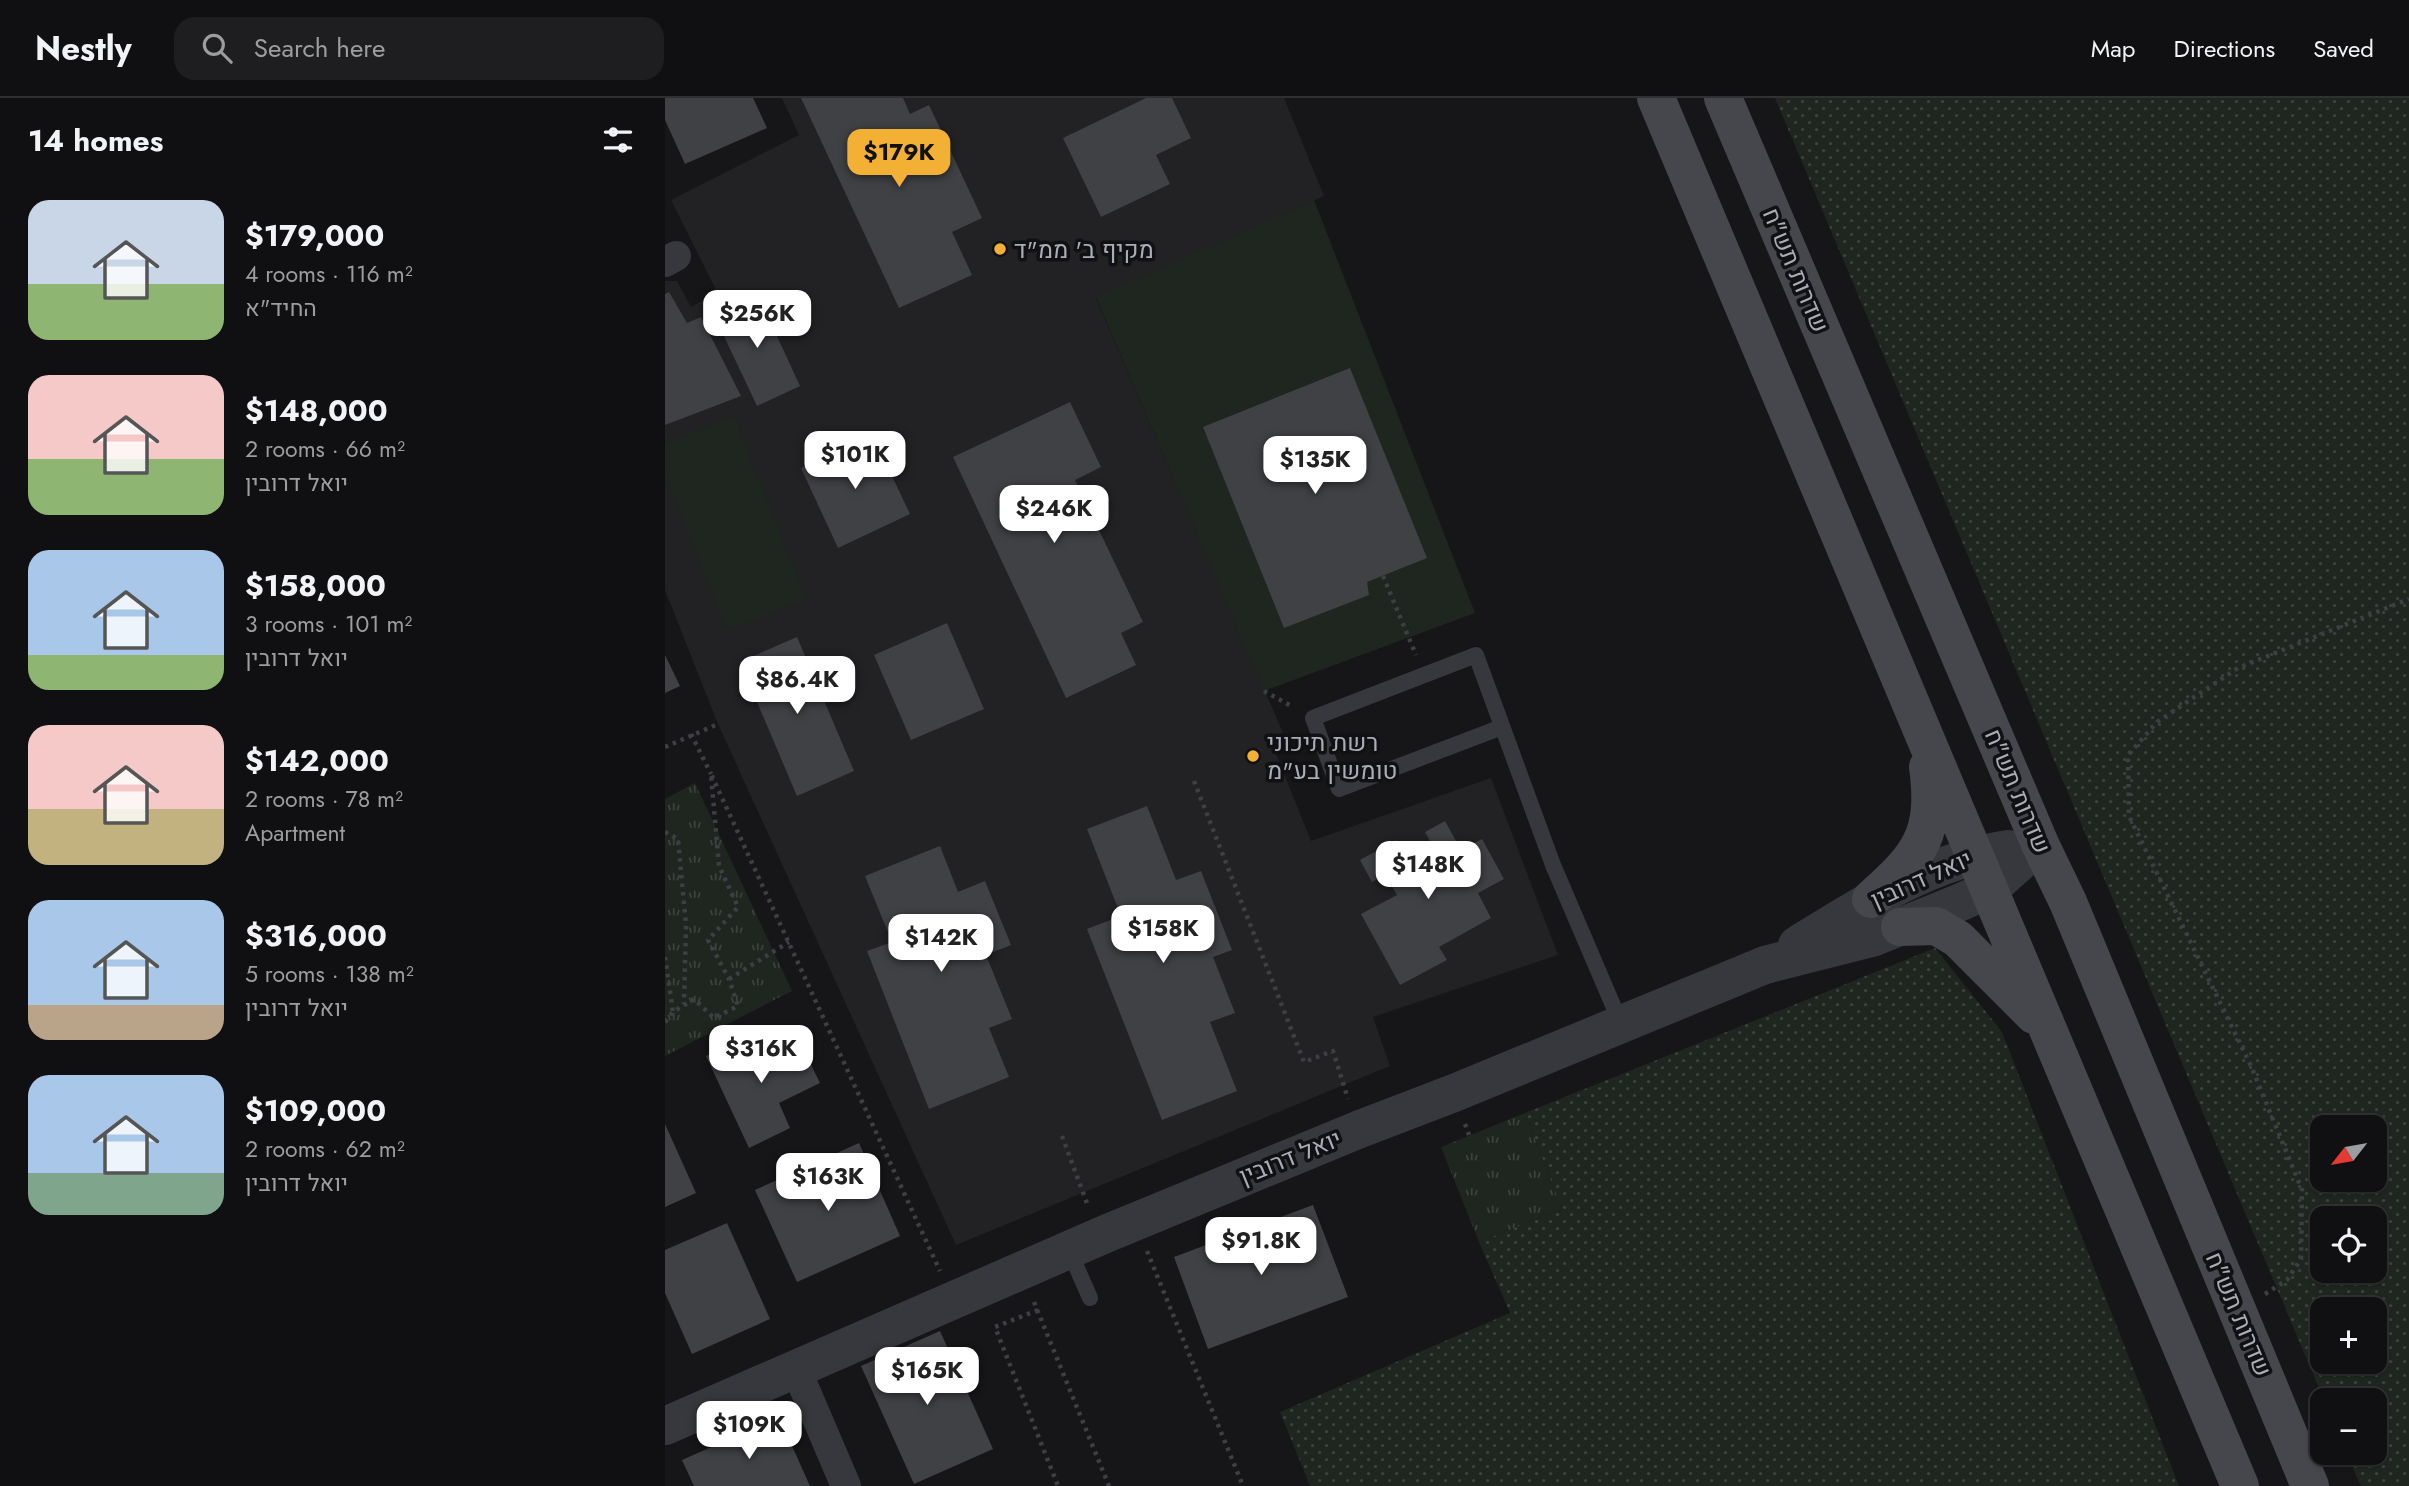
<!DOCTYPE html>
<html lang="en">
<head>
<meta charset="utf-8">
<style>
	:root { --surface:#101012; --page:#1e1e20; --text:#f1f3f6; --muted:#9c9d9f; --line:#303032; --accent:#f2b134 }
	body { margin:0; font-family:Jost,Heebo,sans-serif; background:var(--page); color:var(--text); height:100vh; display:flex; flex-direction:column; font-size:26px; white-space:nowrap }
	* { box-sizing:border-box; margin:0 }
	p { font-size:23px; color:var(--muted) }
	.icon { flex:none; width:38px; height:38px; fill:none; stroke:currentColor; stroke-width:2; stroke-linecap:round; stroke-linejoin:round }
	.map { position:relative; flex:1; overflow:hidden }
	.side { display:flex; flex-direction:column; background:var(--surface); width:665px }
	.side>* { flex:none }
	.needle { width:46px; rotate:239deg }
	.tools { position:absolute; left:1645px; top:1017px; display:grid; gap:14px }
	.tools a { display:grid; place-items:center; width:77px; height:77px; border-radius:14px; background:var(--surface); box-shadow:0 2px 5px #0004,0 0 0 2px var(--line); font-size:35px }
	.price { position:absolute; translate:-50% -60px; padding:0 16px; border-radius:14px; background:#fff; color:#222; font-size:23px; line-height:46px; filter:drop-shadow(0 2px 4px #0008) }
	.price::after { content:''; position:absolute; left:50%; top:42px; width:21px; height:16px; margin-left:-10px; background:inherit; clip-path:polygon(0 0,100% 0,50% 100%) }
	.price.on { background:var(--accent); color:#111 }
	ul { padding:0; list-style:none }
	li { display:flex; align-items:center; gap:21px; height:175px; padding:0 28px }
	li span { display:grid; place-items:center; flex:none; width:196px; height:140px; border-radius:21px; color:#555 }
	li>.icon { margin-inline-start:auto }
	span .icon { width:84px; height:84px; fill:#fffc; stroke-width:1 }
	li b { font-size:30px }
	h2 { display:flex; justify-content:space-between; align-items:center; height:84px; padding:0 28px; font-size:30px }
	header { display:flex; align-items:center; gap:42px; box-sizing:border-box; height:98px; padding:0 35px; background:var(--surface); border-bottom:2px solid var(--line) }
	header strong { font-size:33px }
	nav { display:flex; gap:38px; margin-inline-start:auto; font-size:24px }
	.search { width:490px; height:63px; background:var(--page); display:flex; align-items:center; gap:18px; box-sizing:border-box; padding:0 24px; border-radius:21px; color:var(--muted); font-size:26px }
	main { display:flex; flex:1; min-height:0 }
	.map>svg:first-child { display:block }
</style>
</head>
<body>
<header>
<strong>Nestly</strong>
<div class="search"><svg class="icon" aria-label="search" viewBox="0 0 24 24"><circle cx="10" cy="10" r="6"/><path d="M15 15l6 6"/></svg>Search here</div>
<nav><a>Map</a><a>Directions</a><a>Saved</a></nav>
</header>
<main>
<section class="side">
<h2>14 homes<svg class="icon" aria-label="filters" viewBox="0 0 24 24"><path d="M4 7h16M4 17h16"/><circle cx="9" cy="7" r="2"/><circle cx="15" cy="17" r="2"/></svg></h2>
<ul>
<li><span style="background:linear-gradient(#c9d6e8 60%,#8fb573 0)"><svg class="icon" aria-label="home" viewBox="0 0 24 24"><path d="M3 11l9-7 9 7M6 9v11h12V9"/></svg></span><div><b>$179,000</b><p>4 rooms · 116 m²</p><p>החיד&quot;א</p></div></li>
<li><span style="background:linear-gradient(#f6c9c9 60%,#8fb573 0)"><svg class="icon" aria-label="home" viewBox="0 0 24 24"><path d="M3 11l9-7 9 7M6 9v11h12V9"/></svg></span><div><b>$148,000</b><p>2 rooms · 66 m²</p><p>יואל דרובין</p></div></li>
<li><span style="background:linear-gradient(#a9c7e8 75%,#8fb573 0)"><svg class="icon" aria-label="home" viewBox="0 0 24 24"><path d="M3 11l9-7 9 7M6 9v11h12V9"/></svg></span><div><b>$158,000</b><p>3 rooms · 101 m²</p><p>יואל דרובין</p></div></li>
<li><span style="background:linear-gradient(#f6c9c9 60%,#c2b280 0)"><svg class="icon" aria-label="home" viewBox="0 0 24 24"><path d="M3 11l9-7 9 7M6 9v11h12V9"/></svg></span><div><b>$142,000</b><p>2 rooms · 78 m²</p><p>Apartment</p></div></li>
<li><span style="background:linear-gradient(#a9c7e8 75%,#b9a48a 0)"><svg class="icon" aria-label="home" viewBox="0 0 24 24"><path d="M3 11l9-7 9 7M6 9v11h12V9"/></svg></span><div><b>$316,000</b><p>5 rooms · 138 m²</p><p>יואל דרובין</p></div></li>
<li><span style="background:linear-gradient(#a9c7e8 70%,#7fa58c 0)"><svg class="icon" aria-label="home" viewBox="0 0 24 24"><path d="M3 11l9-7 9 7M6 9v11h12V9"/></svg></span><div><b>$109,000</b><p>2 rooms · 62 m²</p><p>יואל דרובין</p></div></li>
</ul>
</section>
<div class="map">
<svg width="1744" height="1388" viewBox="0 0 1744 1388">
	<defs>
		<pattern id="grass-dots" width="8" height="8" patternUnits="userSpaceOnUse" patternTransform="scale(1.75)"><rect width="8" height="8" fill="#1e261f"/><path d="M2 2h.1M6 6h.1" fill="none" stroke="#3c433d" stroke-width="1.8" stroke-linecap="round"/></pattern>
		<pattern id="park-tufts" width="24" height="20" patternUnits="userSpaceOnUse" patternTransform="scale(1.75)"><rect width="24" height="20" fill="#1e261f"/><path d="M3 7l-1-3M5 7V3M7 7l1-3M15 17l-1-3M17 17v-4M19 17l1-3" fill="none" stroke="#3c433d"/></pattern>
	</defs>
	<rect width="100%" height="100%" fill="#161618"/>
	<path fill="#222225" d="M117 0H619L659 98 431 200 618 635 605 641 646 743 826 680 893 857 708 919 725 968 291 1147 53 626 0 492V183H12L26 209 52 194 6 102 134 37Z"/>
	<path fill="url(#grass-dots)" fill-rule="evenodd" d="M1110 0H1744V1388H1696L1681 1355 1710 1354V1302H1659ZM1657 1029H1710V1082H1657ZM1657 1120H1710V1172H1657ZM1657 1211H1710V1264H1657Z
		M1270 850 1337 934 1514 1388H645L615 1314 845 1215 814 1144 897 1111 860 1015Z"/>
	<path fill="url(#park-tufts)" d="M30 685 127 893 0 958V701Z
		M860 1015 897 1111 814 1144 776 1049Z"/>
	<path fill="#1e261f" d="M649 102 810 515 599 593 431 199Z
		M69 318 141 501 62 533 0 376V345Z"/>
	<path fill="#404145" d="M0 0H88L102 30 20 66 0 22Z
		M136 0H238L245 16 264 7 317 120 287 134 307 177 234 210Z
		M481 0H507L526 40 491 57 505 86 436 119 398 40Z
		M4 194 22 225 36 219 76 298 0 327V196Z
		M93 197 135 288 92 308 49 217Z
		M685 270 762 460 702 484 704 497 619 530 538 329Z
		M405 304 436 369 410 382 478 524 456 535 471 567 401 600 288 359Z
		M207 336 245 416 173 450 136 370Z
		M282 525 319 611 246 642 209 557Z
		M132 539 189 673 132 698 75 564Z
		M0 557 15 588 0 595Z
		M482 708 511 782 536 773 567 852 548 859 570 915 545 924 572 993 497 1022 422 831 456 818 422 731Z
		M780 723 796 752 817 741 839 781 813 795 826 820 774 849 782 862 735 887 696 816 732 797 720 777 707 784 695 762 731 742 748 771 773 757 760 734Z
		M275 748 293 794 320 783 346 847 321 857 347 921 324 930 344 979 264 1011 202 853 227 844 200 778Z
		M84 938 94 961 134 942 155 985 114 1005 125 1030 84 1050 41 958Z
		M0 1026 31 1095 0 1109Z
		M194 1045 235 1138 132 1184 90 1092Z
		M648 1107 683 1199 543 1251 509 1159Z
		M62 1125 105 1221 27 1256 0 1195V1152Z
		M275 1233 328 1351 249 1386 196 1268Z
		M114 1319 145 1388H29L17 1362Z"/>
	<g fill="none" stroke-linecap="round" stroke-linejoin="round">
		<path stroke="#3d3f44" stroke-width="4.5" stroke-dasharray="3.5 5" stroke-linecap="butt" d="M718 478 751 557
			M599 593 628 609
			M26 636 46 676
			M0 649 53 626
			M529 683 639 964 668 953 683 1001
			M0 734 13 741 21 827 19 906
			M0 859 8 914
			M64 881 124 844
			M0 924 8 914 29 901 49 920 73 908 64 881 43 842 73 809 54 768 46 676 275 1173
			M800 1026 804 1037
			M397 1038 423 1108
			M482 1153 578 1388
			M1600 1196 1622 1182 1636 1161 1637 1092 1586 968 1464 718 1463 657 1492 624 1573 570 1744 501
			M369 1204 444 1388
			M373 1212 330 1229 393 1388"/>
		<path stroke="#37383d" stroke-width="16" d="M837 629 674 691 648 620 811 557 888 767 956 926
			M404 1152 425 1200"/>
		<path stroke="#37383d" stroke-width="30" d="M0 164 11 158
			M131 1271 181 1388"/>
		<path stroke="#37383d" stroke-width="38" d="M1132 847C1196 807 1266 762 1343 751
			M0 1328 438 1137 695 1031 789 995 1100 867 1210 839 1296 804 1325 791 1375 746"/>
		<path stroke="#45474d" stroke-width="38" d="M991 0 1575 1388
			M1058 0 1375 746 1403 804 1645 1388
			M1206 801C1255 758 1272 736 1263 669
			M1235 829 1271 828 1293 841 1369 917"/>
	</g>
	<g fill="#f2b134" stroke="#111113" stroke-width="2.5">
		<circle cx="335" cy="151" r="7"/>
		<circle cx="588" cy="658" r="7"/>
	</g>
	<g text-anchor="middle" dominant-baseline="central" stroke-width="7" stroke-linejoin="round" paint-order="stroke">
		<g font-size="24" fill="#a8adb8" stroke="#111113" text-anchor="start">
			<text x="349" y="151">מקיף ב' ממ"ד</text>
			<text x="602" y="644">רשת תיכוני<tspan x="602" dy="28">טומשין בע"מ</tspan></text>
		</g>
		<g font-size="24" fill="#a8adb8" stroke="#111113">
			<text transform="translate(1131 172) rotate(67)">שדרות תש"ח</text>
			<text transform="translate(1353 693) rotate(67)">שדרות תש"ח</text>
			<text transform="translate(1256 781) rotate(-24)">יואל דרובין</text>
			<text transform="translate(625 1059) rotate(-22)">יואל דרובין</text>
			<text transform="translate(1574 1216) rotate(67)">שדרות תש"ח</text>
		</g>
	</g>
</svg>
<div class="tools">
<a><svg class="needle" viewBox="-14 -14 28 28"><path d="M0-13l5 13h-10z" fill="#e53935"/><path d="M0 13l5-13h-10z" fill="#9c9d9f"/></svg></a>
<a><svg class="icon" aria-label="locate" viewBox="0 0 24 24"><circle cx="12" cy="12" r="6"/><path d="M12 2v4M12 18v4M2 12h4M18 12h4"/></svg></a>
<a>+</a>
<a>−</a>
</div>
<b class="price on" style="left:234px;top:91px">$179K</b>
<b class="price" style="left:92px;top:252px">$256K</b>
<b class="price" style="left:190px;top:393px">$101K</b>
<b class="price" style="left:650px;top:398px">$135K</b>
<b class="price" style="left:389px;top:447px">$246K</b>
<b class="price" style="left:132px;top:618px">$86.4K</b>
<b class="price" style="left:763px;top:803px">$148K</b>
<b class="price" style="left:498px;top:867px">$158K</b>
<b class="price" style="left:276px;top:876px">$142K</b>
<b class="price" style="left:96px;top:987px">$316K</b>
<b class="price" style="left:163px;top:1115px">$163K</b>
<b class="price" style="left:596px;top:1179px">$91.8K</b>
<b class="price" style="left:262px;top:1309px">$165K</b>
<b class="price" style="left:84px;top:1363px">$109K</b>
</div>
</main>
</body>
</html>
